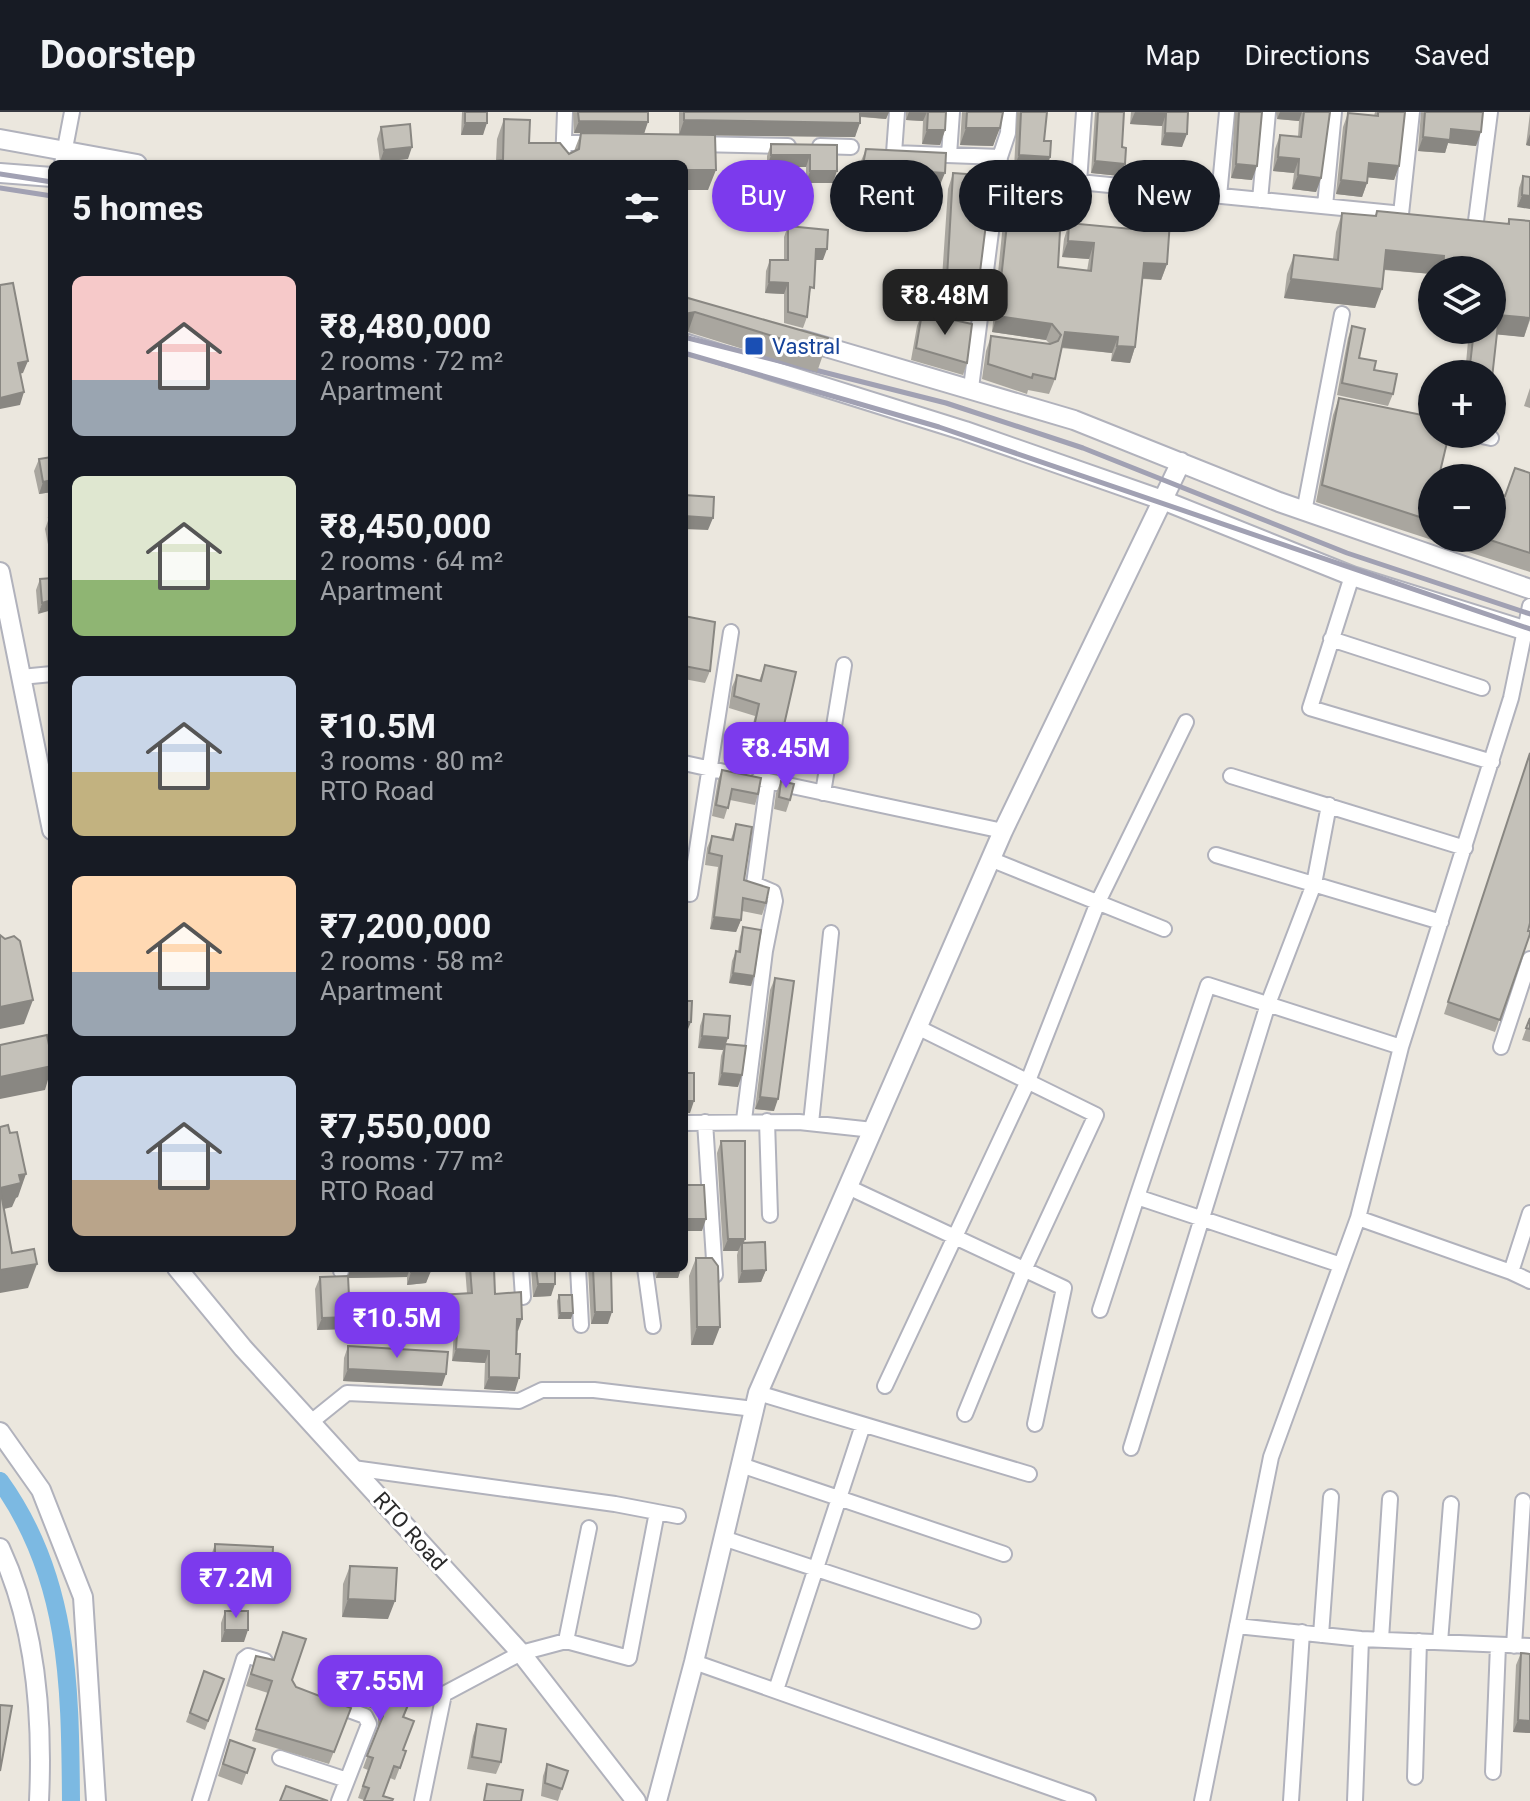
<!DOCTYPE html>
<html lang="en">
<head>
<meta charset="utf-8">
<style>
	:root { --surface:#171b24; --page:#20242c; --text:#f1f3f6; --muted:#9ea1a6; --line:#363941; --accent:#7c3aed }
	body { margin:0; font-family:Roboto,sans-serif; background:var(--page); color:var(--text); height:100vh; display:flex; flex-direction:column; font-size:30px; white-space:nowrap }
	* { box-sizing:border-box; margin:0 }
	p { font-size:26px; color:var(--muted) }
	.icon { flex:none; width:44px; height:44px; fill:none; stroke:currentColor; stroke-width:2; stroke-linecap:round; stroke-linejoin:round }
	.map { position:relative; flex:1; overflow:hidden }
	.side { position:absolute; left:48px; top:48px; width:640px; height:1112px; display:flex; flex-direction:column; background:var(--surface); border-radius:12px; box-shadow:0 2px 6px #0004 }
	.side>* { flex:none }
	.hud { position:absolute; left:712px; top:48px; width:698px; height:72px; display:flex; gap:16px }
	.fabs { position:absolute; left:1418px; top:144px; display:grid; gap:16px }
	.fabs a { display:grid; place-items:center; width:88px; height:88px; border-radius:50%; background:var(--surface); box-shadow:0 2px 6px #0004; font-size:40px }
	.price { position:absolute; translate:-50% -68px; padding:0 18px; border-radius:16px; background:var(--accent); color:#fff; font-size:26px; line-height:52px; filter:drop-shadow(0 2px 4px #0008) }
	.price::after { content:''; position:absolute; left:50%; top:48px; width:24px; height:18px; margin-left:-12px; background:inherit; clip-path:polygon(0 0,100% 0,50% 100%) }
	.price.current { background:#222; color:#fff }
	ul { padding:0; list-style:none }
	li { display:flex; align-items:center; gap:24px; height:200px; padding:0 24px }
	li span { display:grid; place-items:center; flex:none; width:224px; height:160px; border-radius:12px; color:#555 }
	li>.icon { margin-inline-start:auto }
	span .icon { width:96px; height:96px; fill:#fffc; stroke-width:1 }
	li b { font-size:34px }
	h2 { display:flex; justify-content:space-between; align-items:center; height:96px; padding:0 24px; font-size:34px }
	.tag { padding:0 28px; border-radius:36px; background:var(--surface); box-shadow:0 2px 6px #0004; font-size:28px; line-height:72px }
	.tag.current { background:var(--accent); color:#fff }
	header { display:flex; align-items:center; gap:48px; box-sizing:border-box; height:112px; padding:0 40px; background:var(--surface); border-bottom:2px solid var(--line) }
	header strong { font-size:38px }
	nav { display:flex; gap:44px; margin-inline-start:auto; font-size:28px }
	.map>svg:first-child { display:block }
</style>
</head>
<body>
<header>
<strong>Doorstep</strong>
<nav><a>Map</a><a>Directions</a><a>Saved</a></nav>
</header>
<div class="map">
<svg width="1530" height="1689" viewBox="0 0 1530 1689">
	<rect width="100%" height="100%" fill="#ebe7de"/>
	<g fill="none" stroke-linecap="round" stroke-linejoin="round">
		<path stroke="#7cb9e2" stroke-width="18" d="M0 1369C70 1466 70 1575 71 1689"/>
		<g stroke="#b1b2bc" stroke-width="18">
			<path id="street" d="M897 0 894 41 1000 45 998 65
				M564 31H596
				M696 32 788 34
				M820 34 851 35
				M949 43 952 0
				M1000 45 1008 21 1009 0
				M62 52 72 0
				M563 52 565 0
				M1079 70 1393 101
				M1219 84 1227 0
				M1260 88 1268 0
				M1325 94 1334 0
				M1401 102 1412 0
				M1476 109 1490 0
				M971 276 998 65 1079 70 1084 0
				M1473 322 1491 326
				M1304 400 1342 202
				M1352 464 1310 596 1492 650
				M1331 527 1482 576
				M21 565 52 562
				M684 651 738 663
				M1231 664 1465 736
				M759 667 1003 719
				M823 681 844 553
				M1216 743 1441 810
				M990 747 1164 817
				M690 782 731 520
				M917 915 1096 1003 1024 1158 965 1302
				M1501 935 1530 847
				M744 1008 765 839 775 789 773 780 754 772 768 669
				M767 1009 770 1103
				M705 1010 715 1163
				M684 1011 799 1010 873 1018
				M811 1011 831 821
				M848 1075 1064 1176 1035 1312
				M1358 1106 1511 1160 1530 1101
				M1341 1153 1137 1085 1208 873 1401 935
				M341 1156V1159
				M521 1156 523 1185
				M578 1156 581 1213
				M645 1156 653 1214
				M1511 1160 1530 1169
				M1100 1198 1137 1085
				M885 1274 1028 969 1098 790 1186 610
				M758 1281 1029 1362
				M311 1310 347 1281 519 1289 542 1278H594L754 1297
				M1131 1336 1268 892 1314 772 1329 693
				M741 1353 1004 1442
				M353 1356 615 1392 678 1404
				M723 1426 973 1509
				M1237 1514 1361 1527 1530 1534
				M1321 1523 1331 1385
				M1381 1527 1390 1387
				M566 1529 589 1416
				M1440 1530 1451 1392
				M1514 1534 1523 1389
				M694 1550 1088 1689
				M776 1578 863 1313
				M335 1593 365 1604 369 1612 339 1689
				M280 1646 347 1668
				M1493 1660 1498 1533
				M1415 1665 1419 1529
				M200 1689 244 1547 248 1544 265 1549
				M422 1689 444 1582 521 1541 566 1529 629 1546 657 1400
				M1202 1689 1271 1345 1358 1106 1401 935 1511 586 1530 494
				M1291 1689 1302 1520
				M1355 1689 1361 1527"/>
		</g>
		<g stroke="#b1b2bc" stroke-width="22">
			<path id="secondary" d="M0 27 137 52
				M0 61 52 65
				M802 228 1074 308 1279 390 1530 477
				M684 231 965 319 1165 389 1352 464 1530 520
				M0 460 52 718
				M177 1156 243 1236 521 1541 636 1689
				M0 1320 41 1378 83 1485 96 1689
				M0 1436C36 1513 43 1604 39 1689
				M657 1689 694 1550 758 1281 1003 719 1181 350"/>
		</g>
		<use href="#street" stroke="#fff" stroke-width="14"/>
		<use href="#secondary" stroke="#fff" stroke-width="18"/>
		<path stroke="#a1a1b3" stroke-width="5" d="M0 62 52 70
			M0 76 52 84
			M684 225 946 291 1083 336 1347 441 1530 502
			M684 241 939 315 1530 517"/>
	</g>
	<path fill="#a9a69f" d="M462 0H487L483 23H461Z
		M573 0H648L644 22 679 23V0H889L886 7 860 5 855 25 715 23 708 78 496 49 497 27 504 7 529 31 569 42 574 39 581 21H574Z
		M906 0H946L945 18 940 33 922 32 923 9 906 8Z
		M962 0H1003L993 34 960 33Z
		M1017 0H1047L1044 29 1050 45 1046 58 1014 56Z
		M1095 0H1124L1122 35 1125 52 1120 64 1091 61Z
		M1131 0H1188L1182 35 1161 33 1162 14 1130 12Z
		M1235 0H1262L1252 68 1231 66Z
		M1276 0H1330L1321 66 1316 80 1292 77 1294 61 1273 59 1275 37 1280 23 1298 25 1299 9 1277 7Z
		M1375 0H1405L1399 54 1394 68 1368 65 1367 71 1362 85 1336 82 1343 15 1348 1 1374 4Z
		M1421 0H1483L1476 34 1448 31 1445 41 1418 39Z
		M1530 1V34L1526 33Z
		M381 15 408 47 380 50 377 27Z
		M771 32 837 33 833 71H806V55H767V44Z
		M866 37 940 73 886 69 880 98 853 96 861 49Z
		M953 61 973 183 941 181 948 77Z
		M1523 64 1530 65 1517 95 1519 76Z
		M1012 66 1026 116 1058 155 1087 159 1089 147 1062 145 1064 127 1069 111 1139 118 1143 107 1167 152 1161 168 1143 167 1135 235 1130 251 1111 249 1112 241 1061 236 1055 267 1049 282 1028 278 1027 282 982 267 986 239 991 224 1050 232 1046 228 992 220 1006 82Z
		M1377 99 1507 112 1509 107 1530 109V208L1524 225 1497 222 1492 262H1465L1469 218H1492V158H1432V162L1384 158 1375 196 1284 186 1287 162 1294 143 1333 147 1336 120 1342 101 1375 104Z
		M788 114 823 148H815L809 187 807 205 803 216 784 211V182L765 181 766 159 770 148H784V125Z
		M684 182 688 186 824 240 817 260 688 220H685L689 223 684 235Z
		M922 201 967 251 963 263 911 248 917 214Z
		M1352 214 1359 246 1374 258 1393 282 1388 294 1337 283 1348 226Z
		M1530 276V296L1524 294Z
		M1339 286 1432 366V426H1492L1505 384 1530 361V460L1316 390 1333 303Z
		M52 345V380L39 382 34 359 39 347Z
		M49 406H52V453L45 417Z
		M52 466 38 502 36 478 40 467Z
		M684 504 710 559 705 571 684 567Z
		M765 553 782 622 777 634 749 627 755 604 729 596 732 575 737 563 759 569Z
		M1530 640 1528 819 1530 822 1495 920 1444 902Z
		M722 658 758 682 755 693 730 688 724 707 712 704 718 668Z
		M781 669 790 688 786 700 774 697 776 681Z
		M736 712 744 768 766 791 762 803 742 799 741 808 736 820 710 817 718 755 705 753 707 736 712 724 731 727Z
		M743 815 754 864 751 874 729 871 732 849 736 839H738L740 825Z
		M775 866 774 999 755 997 770 878Z
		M704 902 728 926 726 932 738 975 718 973 721 944 723 938 698 936 700 914Z
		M1530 906V930L1522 928Z
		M721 1029 744 1131 766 1158 761 1170 738 1171 737 1143 738 1139H723L717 1041Z
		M696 1146 713 1233H691L689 1164Z
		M351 1156H431L426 1171 407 1173V1165L348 1166 350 1205 345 1217 317 1218 315 1177 320 1165H348Z
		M465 1156H494L495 1182 518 1219 515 1279 484 1277 485 1251 452 1249 454 1219 435 1220 434 1195 439 1183 467 1181Z
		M531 1156H555L551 1184 533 1185Z
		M588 1156H611L608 1212H591Z
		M654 1156H681L678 1166H656Z
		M559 1183 571 1207H558L557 1189Z
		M348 1234 442 1274 343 1269 344 1246Z
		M215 1432 272 1454 268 1466 210 1463 211 1444Z
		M350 1454 388 1507 342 1505 343 1472Z
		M225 1499 244 1530H221V1511Z
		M1521 1541 1530 1621 1513 1620 1516 1553Z
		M256 1544 292 1568 296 1575 351 1596 329 1652 252 1629 268 1581 246 1574Z
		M329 1547 415 1576 404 1605 403 1638 406 1639 395 1668 390 1666 364 1688 358 1686 368 1658 363 1656 378 1615V1599L319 1576Z
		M204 1559 224 1567 205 1618 186 1610Z
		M477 1612 501 1650 496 1662 467 1657 473 1624Z
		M230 1628 255 1637 242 1673 218 1664Z
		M547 1652 568 1659 558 1689 541 1684 543 1664Z"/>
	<path fill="#898782" d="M857 0H889L886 7 855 4Z
		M909 0H927L923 9 906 8Z
		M1135 0 1166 2 1162 14 1130 12Z
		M1280 0H1302L1299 9 1277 7Z
		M684 8 860 11 855 25 679 23Z
		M579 9 648 10 644 22 574 21Z
		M465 11H487L483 23H461Z
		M966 16H1000L993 34 960 33Z
		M1451 17 1481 20 1476 34 1448 31 1445 41 1418 39 1423 25Z
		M927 18H945L940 33 922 32Z
		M1165 21 1187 22 1182 35 1161 33Z
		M1530 22V34L1526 33Z
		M412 35 408 47 380 50 384 38Z
		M771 43H810L806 55H767Z
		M1019 43 1050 45 1046 58 1014 56Z
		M1278 45 1299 47 1294 61 1273 59Z
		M1095 49 1125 52 1120 64 1091 61Z
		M1369 51 1399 54 1394 68 1364 65Z
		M1236 52 1257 54 1252 68 1231 66Z
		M886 57 945 61 940 73 882 69Z
		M684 58H716L708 78H684Z
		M810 59H837L833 71H806Z
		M1298 63 1321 66 1316 80 1292 77Z
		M1341 68 1367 71 1362 85 1336 82Z
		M1522 83 1530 84V97L1517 95Z
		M857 84 884 86 880 98 853 96Z
		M1068 129 1094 131 1089 147 1062 145Z
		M816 137H827L823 148H812Z
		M1386 138 1444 144 1439 158H1432V162L1379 157Z
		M1144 151 1167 152 1161 168 1139 166Z
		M947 165 979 168 973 183 941 181Z
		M1291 167 1382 177 1375 196 1284 186Z
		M769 170 788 171 784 182 765 181Z
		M695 200 688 220H684V202Z
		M1499 203 1530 206 1524 225 1492 222Z
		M997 204 1052 212 1046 228 992 220Z
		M1065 220 1118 225 1112 241 1059 235Z
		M1117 234 1135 235 1130 251 1111 249Z
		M28 249 23 261 14 263 18 251Z
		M24 280 20 293 0 297V286Z
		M52 368V380L39 382 43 370Z
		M684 404 713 406 708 418 684 417Z
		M52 488V498L38 502 42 491Z
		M714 805 741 808 736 820 710 817Z
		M733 861 754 864 751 874 729 871Z
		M33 888 24 912 0 917V895Z
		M684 910H691L686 922H684Z
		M702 924 728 926 723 938 698 936Z
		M52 954 45 978 0 987V965Z
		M722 961 742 963 738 975 718 973Z
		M760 985 778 987 774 999 755 997Z
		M684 989H694L690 1001H684Z
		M26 1062 18 1085 16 1086 12 1095 0 1098V1076L19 1063Z
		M684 1107H706L702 1119H684Z
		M728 1127H745L742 1137V1131L738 1139H723Z
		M37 1152 28 1176 0 1181V1158Z
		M351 1156H410L407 1165 347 1166Z
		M660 1156H681L678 1166H656Z
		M766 1158 761 1170 738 1171 742 1159Z
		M431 1159 426 1171 407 1173 411 1160Z
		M538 1172H555L551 1184 533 1185Z
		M595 1200H612L608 1212H591Z
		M560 1201H573L571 1207H558Z
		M350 1205 345 1217 317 1218 322 1206Z
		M458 1207 454 1219 435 1220 440 1208Z
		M517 1207H522L518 1219H513Z
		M697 1215H720L713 1233H691Z
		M456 1237 489 1239 485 1251 452 1249Z
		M348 1257 446 1262 442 1274 343 1269Z
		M489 1265 519 1266 515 1279 484 1277Z
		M215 1451 272 1454 268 1466 210 1463Z
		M348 1487 395 1489 388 1507 342 1505Z
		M225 1518H248L244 1530H221Z
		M1518 1608 1530 1609V1621L1513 1620Z"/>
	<path fill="#c4c1b9" stroke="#898782" stroke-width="2" d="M465 0H487V11H465Z
		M578 0H648V10L579 9Z
		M684 0H860V11L684 8Z
		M928 0H946L945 18H927Z
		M967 0H1003L1000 16H966Z
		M1021 0H1047L1044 29H1051L1050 45 1019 43Z
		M1098 0H1124L1122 35 1126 36 1125 52 1095 49Z
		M1135 0H1188L1187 22 1165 21 1166 2Z
		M1239 0H1262L1257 54 1236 52Z
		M1304 0H1330L1321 66 1298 63 1299 47 1278 45 1280 23 1301 25Z
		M1378 0H1405L1399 54 1369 51 1367 71 1341 68 1348 1 1378 4Z
		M1425 0H1483L1481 20 1451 17 1450 28 1423 25Z
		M504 7 530 8 529 31H560L569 42 579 37 581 21 715 23 716 58H684V52H473L503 48Z
		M410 12 412 35 384 38 381 15Z
		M771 32 837 33V59H810V43H771Z
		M866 37 946 41 945 61 886 57 884 86 857 84Z
		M953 61 992 64 979 168 947 165Z
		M1523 64 1530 65V84L1522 83Z
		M1012 66 1029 67 1026 116 1060 119 1058 155 1091 159 1094 131 1068 129 1069 111 1142 118 1143 107 1170 109 1167 152 1144 151 1135 235 1117 234 1118 225 1065 220 1055 267 1033 262 1032 266 988 252 991 224 1050 232 1058 229 1061 223 1052 212 997 204Z
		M1377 99 1509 112V107L1530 109V206L1499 203 1492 266V262H1469L1474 218H1492V158H1443L1444 144 1386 138 1382 177 1291 167 1294 143 1338 148 1342 101 1376 104Z
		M788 114 828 118 827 137H816L814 176 810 175 807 205 788 200V171L769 170 770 148H788Z
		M13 171 28 249 18 251 24 280 0 286V173Z
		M684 182 688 186 828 226 824 240 695 200 684 202Z
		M922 201 972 212 967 251 916 236Z
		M1352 214 1365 217 1359 246 1376 249 1374 258 1397 262 1393 282 1342 271Z
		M1339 286 1432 305V322H1449L1439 364 1444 366H1432V409L1322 373Z
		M52 345V368L43 370 39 347Z
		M1515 356 1530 361V441L1484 426H1492V380L1505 384Z
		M684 383 714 385 713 406 684 404Z
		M49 406H52V421Z
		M52 466V488L42 491 40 467Z
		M684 504 715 510 710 559 684 554V540L686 530H684Z
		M765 553 796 560 782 622 754 615 759 592 734 584 737 563 761 569Z
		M1530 641V811L1528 819H1530V822L1500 908 1448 890Z
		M722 658 761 666 758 682 732 677 728 696 716 693Z
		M781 669 794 672 790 688 779 685Z
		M736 712 752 715 744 768 769 776 766 791 743 786 741 808 714 805 722 744 709 741 712 724 733 728Z
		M743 815 761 818 754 864 733 861 736 839 740 840Z
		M0 823 5 827 14 824 20 829 33 888 0 895Z
		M775 866 794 869 778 987 760 985Z
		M684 889H692L691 910H684Z
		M704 902 730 904 728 926 702 924Z
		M1530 906V917L1526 916Z
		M47 923 52 948V954L0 965V933Z
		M725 932 746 934 742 963 722 961Z
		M684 961H694V989H684Z
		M8 1013 10 1021 17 1020 26 1062 19 1063 21 1071 0 1076 12 1141 34 1137 37 1152 0 1158V1015Z
		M721 1029H745V1127H728Z
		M684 1073H704L706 1107H684Z
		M765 1130 766 1158 742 1159V1131Z
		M696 1146H712L718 1154 720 1215H697Z
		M411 1156H431V1159L411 1160Z
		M470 1156H494L495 1182 521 1180 522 1207H517L516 1242H520L519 1266 489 1265V1239L456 1237 458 1207 440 1208 439 1183 472 1181Z
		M536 1156H555V1172H538Z
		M593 1156H611L612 1200H595Z
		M348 1164 350 1205 322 1206 320 1165Z
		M559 1183H572L573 1201H560Z
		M348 1234 448 1240 446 1262 348 1257Z
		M215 1432 273 1435 272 1454 215 1451Z
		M350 1454 397 1456 395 1489 348 1487Z
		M225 1499H248V1518H225Z
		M283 1520 306 1527 292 1568 296 1575 351 1596 334 1640 256 1617 272 1569 251 1562 256 1544 274 1548Z
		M1521 1541 1530 1542V1609L1518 1608Z
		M329 1547 415 1576 403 1605 414 1609 403 1638 406 1639 400 1656 394 1654 383 1684 393 1687 392 1689H364L369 1676 363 1674 373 1646 367 1644 383 1604V1587L323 1564Z
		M204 1559 224 1567 208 1609 190 1601Z
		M0 1593 12 1594 0 1659Z
		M477 1612 506 1617 501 1650 472 1645Z
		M230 1628 255 1637 247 1661 223 1652Z
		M547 1652 568 1659 562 1677 545 1671Z
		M487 1672 523 1678 521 1689H484Z
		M286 1674 328 1689H280Z"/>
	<rect fill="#1a4fb4" stroke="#fff" stroke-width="3" x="744" y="224" width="20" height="20" rx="4"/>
	<g text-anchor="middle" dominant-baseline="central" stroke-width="6" stroke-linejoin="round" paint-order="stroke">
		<g font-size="22" fill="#164399" stroke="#fff" text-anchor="start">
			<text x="772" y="234">Vastral</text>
		</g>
		<g font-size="22" fill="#2a2a2a" stroke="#fff">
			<text transform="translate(410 1419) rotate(48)">RTO Road</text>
		</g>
	</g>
</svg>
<div class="fabs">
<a><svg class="icon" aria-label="layers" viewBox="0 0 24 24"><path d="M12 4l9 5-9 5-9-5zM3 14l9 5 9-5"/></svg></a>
<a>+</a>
<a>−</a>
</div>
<b class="price current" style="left:945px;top:225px">₹8.48M</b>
<b class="price" style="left:786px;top:678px">₹8.45M</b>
<b class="price" style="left:397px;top:1248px">₹10.5M</b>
<b class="price" style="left:236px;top:1508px">₹7.2M</b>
<b class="price" style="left:380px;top:1611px">₹7.55M</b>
<div class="hud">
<a class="tag current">Buy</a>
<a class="tag">Rent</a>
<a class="tag">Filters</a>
<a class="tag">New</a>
</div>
<section class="side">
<h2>5 homes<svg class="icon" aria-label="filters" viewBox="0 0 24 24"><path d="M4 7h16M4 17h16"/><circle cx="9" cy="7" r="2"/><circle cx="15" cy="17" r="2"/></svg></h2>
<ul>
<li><span style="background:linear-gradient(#f6c9c9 65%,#9aa5b1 0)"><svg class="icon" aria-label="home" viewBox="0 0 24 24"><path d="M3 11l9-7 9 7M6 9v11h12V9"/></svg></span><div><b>₹8,480,000</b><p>2 rooms · 72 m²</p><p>Apartment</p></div></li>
<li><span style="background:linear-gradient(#dfe7d0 65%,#8fb573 0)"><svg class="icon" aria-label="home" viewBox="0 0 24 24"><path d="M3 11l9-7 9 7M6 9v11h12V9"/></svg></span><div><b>₹8,450,000</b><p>2 rooms · 64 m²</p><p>Apartment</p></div></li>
<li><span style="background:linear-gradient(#c9d6e8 60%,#c2b280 0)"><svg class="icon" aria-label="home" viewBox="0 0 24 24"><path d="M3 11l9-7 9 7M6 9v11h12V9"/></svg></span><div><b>₹10.5M</b><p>3 rooms · 80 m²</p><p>RTO Road</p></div></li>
<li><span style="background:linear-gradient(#ffd9b3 60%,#9aa5b1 0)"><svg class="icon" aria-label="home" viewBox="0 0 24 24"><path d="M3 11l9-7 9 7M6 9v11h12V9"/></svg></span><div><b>₹7,200,000</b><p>2 rooms · 58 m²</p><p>Apartment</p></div></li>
<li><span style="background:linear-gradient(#c9d6e8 65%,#b9a48a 0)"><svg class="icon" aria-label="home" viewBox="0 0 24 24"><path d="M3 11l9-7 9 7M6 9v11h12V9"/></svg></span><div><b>₹7,550,000</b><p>3 rooms · 77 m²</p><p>RTO Road</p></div></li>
</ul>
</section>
</div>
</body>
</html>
